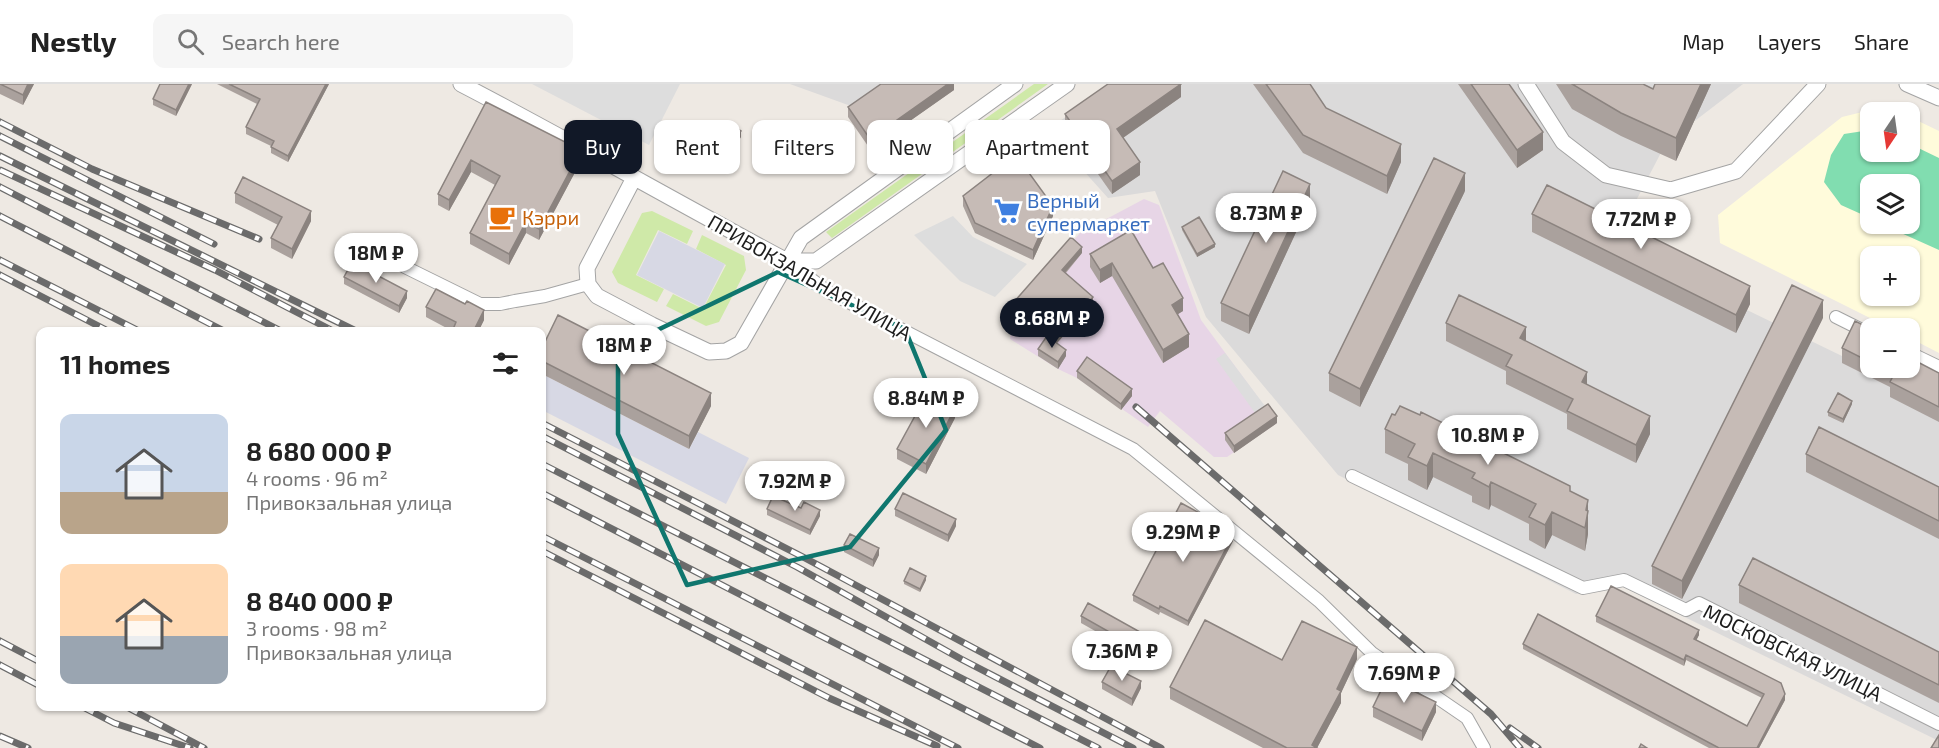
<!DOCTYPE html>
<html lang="en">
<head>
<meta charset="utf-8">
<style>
	:root { --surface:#fff; --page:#f6f6f6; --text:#222; --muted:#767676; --line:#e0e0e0; --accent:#111827 }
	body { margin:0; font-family:"Exo 2",sans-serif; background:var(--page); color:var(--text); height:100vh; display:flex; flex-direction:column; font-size:22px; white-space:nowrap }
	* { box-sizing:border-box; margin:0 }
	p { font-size:20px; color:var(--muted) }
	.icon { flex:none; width:33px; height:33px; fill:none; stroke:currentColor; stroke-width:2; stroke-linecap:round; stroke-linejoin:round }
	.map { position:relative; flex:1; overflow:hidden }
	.drawer { position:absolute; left:36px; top:243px; width:510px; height:384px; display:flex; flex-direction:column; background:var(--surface); border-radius:12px; box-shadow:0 2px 4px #0004 }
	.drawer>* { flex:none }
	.top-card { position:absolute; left:564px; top:36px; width:570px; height:54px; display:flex; gap:12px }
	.needle { width:39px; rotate:193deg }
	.controls { position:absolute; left:1860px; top:18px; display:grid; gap:12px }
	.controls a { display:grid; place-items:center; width:60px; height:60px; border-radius:12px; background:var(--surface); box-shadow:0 2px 4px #0004; font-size:30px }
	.price { position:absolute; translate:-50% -51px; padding:0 14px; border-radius:21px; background:#fff; color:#222; font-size:20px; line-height:39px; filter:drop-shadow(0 2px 3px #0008) }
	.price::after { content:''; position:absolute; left:50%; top:36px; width:18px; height:14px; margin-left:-9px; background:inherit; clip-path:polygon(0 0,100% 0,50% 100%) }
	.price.selected { background:var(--accent); color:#fff }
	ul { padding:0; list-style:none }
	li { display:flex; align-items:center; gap:18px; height:150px; padding:0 24px }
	li span { display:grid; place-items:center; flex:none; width:168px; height:120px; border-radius:12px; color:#555 }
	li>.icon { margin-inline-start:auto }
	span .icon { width:72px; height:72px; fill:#fffc; stroke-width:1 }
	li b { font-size:26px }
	h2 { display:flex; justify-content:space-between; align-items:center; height:72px; padding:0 24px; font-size:26px }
	.tag { padding:0 21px; border-radius:12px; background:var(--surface); box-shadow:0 2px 4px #0004; font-size:21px; line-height:54px }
	.tag.selected { background:var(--accent); color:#fff }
	header { display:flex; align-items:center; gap:36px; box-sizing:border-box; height:84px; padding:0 30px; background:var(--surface); border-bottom:2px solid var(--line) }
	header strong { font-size:28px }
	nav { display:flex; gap:33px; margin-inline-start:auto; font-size:21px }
	.search { width:420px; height:54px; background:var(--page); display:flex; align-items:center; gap:15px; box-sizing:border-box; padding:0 21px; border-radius:12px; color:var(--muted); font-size:22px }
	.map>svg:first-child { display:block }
</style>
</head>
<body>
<header>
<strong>Nestly</strong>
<div class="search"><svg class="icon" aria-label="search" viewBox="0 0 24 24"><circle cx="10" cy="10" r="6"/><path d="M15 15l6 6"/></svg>Search here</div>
<nav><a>Map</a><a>Layers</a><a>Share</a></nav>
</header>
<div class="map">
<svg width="1939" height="664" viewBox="0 0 1939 664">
	<rect width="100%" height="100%" fill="#eee9e3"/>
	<path fill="#dbdada" d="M790 0H939L884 34Z
		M1113 0H1743L1666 59 1613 161 1939 319V657L1623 503 1576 510 1338 391 1206 233 1155 107 1108 114 1047 46Z"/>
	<path fill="#e7d5e6" d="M1144 115 1159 121 1201 236 1277 339 1227 373H1214L1160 327 1148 343 1077 294 1058 285 1010 255 1013 226 1080 149Z"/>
	<path fill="#fffbdb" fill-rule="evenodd" d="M1887 22 1901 28H1870V68H1910V33L1939 47V269L1910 254V244H1890L1720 159 1718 131 1842 33ZM1870 100H1910V140H1870ZM1870 172H1910V212H1870Z"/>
	<path fill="#cfe9a8" d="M1034 0H1048L832 154 826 148Z
		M652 127 693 147 687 160 658 146 636 191 664 205 657 218 618 199 612 188 642 129Z
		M702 151 744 172 746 186 719 238 706 242 666 222 673 210 703 225 726 181 696 165Z"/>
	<path fill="#81ddb0" d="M1870 46V68H1910V60L1939 74V166L1881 140H1910V100H1870V134L1841 121 1824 98 1831 71 1844 50Z"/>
	<path fill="#ddd" d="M532 0H680L649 61Z
		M953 132 973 153 1027 180 995 213 960 197 914 151Z
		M1225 269 1268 326 1258 333 1216 275Z"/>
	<path fill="#d7d8e4" d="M659 147 725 180 703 224 637 191Z
		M542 290 689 365 698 348 749 374 726 420 542 326Z"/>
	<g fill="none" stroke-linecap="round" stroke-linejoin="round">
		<g stroke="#a4a4a4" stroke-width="14">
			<path id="minor" d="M787 177 827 207 1133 365 1319 517 1372 569 1467 634 1484 664
				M405 183 480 220H500L515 217 545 212 588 200
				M1836 233 1870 250
				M1910 269 1939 283
				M1352 392 1583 504 1624 496 1686 526 1699 519 1939 640"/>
		</g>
		<g stroke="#a4a4a4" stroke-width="17">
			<path id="tertiary" d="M461 0C571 57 678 119 787 177H816L1067 0
				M1526 0 1563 58 1606 91 1671 106 1736 87 1818 0
				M1907 0 1939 14
				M634 94 587 184 588 200 597 212 652 241 709 268 726 267 741 259 801 154 1015 0"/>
		</g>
		<use href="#minor" stroke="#fff" stroke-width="12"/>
		<use href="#tertiary" stroke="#fff" stroke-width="15"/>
		<g stroke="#6b6b6b" stroke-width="7">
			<path id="rail" d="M0 38 92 85 259 155
				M0 52 214 160
				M0 72 358 248
				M0 86 215 186 335 248
				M0 103 283 248
				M0 132 226 248
				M0 176 141 248
				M0 191 110 248
				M1136 323 1491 630 1520 664
				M542 339 803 473 1161 664
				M542 352 797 483 961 575 1133 664
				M542 380 1098 664
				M542 409 1040 664
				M542 452 958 664
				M542 467 829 614 937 662
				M0 557 40 578
				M0 581 40 602
				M81 622 114 639 190 664
				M125 622 204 664
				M1510 644 1538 664
				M0 652 28 664"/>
		</g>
		<use href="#rail" stroke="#fff" stroke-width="4.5" stroke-dasharray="14" stroke-linecap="butt"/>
	</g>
	<path fill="#aaa19d" d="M0 0H34L23 21 0 10Z
		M192 0 176 32 153 21V15Z
		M217 0H329L288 78 271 69V62L246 50V43L257 20Z
		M954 0V6L870 65 848 33V23Z
		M1253 0H1310L1326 24 1401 78 1387 110 1303 69Z
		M1458 0H1509L1543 66 1517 84Z
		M1556 0H1643L1653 5 1655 0H1711L1676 77 1621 52 1572 25Z
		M1181 13 1123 54 1140 91 1112 110 1065 43V30Z
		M486 18 581 77 539 156 526 149 509 181 470 160V149L495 101 471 88 449 127 438 121V110Z
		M741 53 720 84 707 75V69Z
		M1465 107 1360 323 1329 307V289Z
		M235 109 311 137 292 175 271 164V154L278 141 235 119Z
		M963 112 1053 132 1033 176 975 149 963 122Z
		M1310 118 1249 250 1221 237V219Z
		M1532 130 1750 220 1736 249 1532 148Z
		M1182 143 1215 163 1197 173 1182 146Z
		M1082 169 1066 189 1093 219 1057 259 1066 272 1058 285 1038 272V265L1051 255 1027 233 1024 236 1013 226V219Z
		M1090 170 1153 184 1183 227 1177 230 1189 263 1163 279 1112 192 1100 199 1090 183Z
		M344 193 407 214 399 229 344 200Z
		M426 223 484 236 478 248H454L426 233Z
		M1823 234 1682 515 1652 500V482Z
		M1446 239 1526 257 1587 301 1650 350 1636 379 1567 345V330L1506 300V287L1446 257Z
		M1870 244V284H1910L1939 289V338L1890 313V303L1842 279V264Z
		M542 264 711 322 689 365 542 290Z
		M1077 287 1132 312 1121 326 1077 294Z
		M1852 320 1843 339 1828 332V328Z
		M1395 331 1570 407 1588 450 1585 467 1552 451 1545 465 1529 456V440L1491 421 1489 426 1472 418V412L1433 393 1427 406 1408 396V380L1385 369V345Z
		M955 334 926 390 897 375V365Z
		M1277 339 1234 369 1225 356V349Z
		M1806 370 1939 403V455L1806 388Z
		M801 424 820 432 810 451 767 431V425Z
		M895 425 956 442 948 458 895 432Z
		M1207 436 1233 457 1188 542 1160 528 1159 531 1133 517V511Z
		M844 461 879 471 873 483 844 468Z
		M926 496 920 508 904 500V497Z
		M1739 501 1939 568V619L1739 519Z
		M1081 532 1149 559 1141 573 1081 539Z
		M1596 532 1699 551 1696 556 1785 616 1759 664H1709L1523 565V560L1747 642 1762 614 1686 576 1684 582 1596 538Z
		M1357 575 1341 609V619L1317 664H1263L1170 615V603L1282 576Z
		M1102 598 1141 604 1132 622 1102 605Z
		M1373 623 1436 628 1422 657 1373 633Z"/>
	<path fill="#8b837f" d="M28 0H34L23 21V11Z
		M189 0H192L176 32V26Z
		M326 0H329L288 78V72Z
		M948 0H954V6L870 65V55Z
		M1181 0V13L1117 58V45Z
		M1701 0H1711L1676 77V54Z
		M741 47V53L720 84V77Z
		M1543 48V66L1517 84V66Z
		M1401 60V78L1387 110V92Z
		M581 66V77L539 156V145Z
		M471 76V88L449 127V116Z
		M1140 78V91L1112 110V97Z
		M1465 89V107L1360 323V305Z
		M1310 100V118L1249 250V232Z
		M1053 122V132L1033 176V166Z
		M311 127V137L292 175V165Z
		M526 138V149L509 181V170Z
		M1215 160V163L1197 173V170Z
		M1082 163V169L1062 192V186Z
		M1112 179V192L1100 199V186Z
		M1750 202V220L1736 249V231Z
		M407 207V214L399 229V222Z
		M1093 213V219L1056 260V253Z
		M1183 214V227L1172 234V221Z
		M1823 216V234L1682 515V497Z
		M484 226V236L478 248H473Z
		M1027 226V233L1024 236V229Z
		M1526 243V261L1520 254Z
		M1189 250V263L1163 279V266Z
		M1066 266V272L1058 285V278Z
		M1587 288V306L1582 298Z
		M1132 305V312L1121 326V320Z
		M711 309V322L689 365V352Z
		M1852 317V320L1843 339V335Z
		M955 324V334L926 390V380Z
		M1277 332V339L1234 369V362Z
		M1650 332V350L1636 379V361Z
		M1433 369V393L1427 406V382Z
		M1491 398V421L1489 426V403Z
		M1588 416V450L1585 467 1586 426Z
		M820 426V432L810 451V446Z
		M1552 428V451L1545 465V441Z
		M956 435V442L948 458V451Z
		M1233 451V457L1188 542V537Z
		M879 464V471L873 483V476Z
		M926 492V496L920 508V505Z
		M1699 546V551L1694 561V555Z
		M1149 553V559L1141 573V566Z
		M1357 563V575L1341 609V619L1317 664 1312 661 1337 605Z
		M1686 571V576L1684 582V576Z
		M1141 597V604L1132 622V615Z
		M1785 610V616L1759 664H1757Z
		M1436 618V628L1422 657V647Z"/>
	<path fill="#c6bbb6" stroke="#8b837f" stroke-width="1.5" d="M0 0H28L23 11Z
		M160 0H189L176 26 153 15Z
		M229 0H326L288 72 271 63 274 57 246 43 260 15Z
		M881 0H948L870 55 848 23Z
		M1108 0H1181L1117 45 1140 78 1112 97 1065 30Z
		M1266 0H1310L1326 24 1401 60 1387 92 1303 51Z
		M1471 0H1509L1543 48 1517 66Z
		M1572 0H1643L1653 5 1655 0H1701L1676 54 1621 29Z
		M486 18 581 66 539 145 526 138 509 170 470 149 500 92 471 76 449 116 438 110Z
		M728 38 741 47 720 77 707 69Z
		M1016 71 1053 122 1033 166 975 139 963 112Z
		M1434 74 1465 89 1360 305 1329 289Z
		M1283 87 1310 100 1249 232 1221 219Z
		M243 93 311 127 292 165 271 154 282 133 235 109Z
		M1547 101 1750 202 1736 231 1532 130Z
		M1199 133 1215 160 1197 170 1182 143Z
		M1131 146 1153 184 1163 179 1183 214 1172 221 1189 250 1163 266 1112 179 1100 186 1090 170Z
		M1071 153 1082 163 1062 186 1093 213 1056 253 1027 226 1024 229 1013 219Z
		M352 178 407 207 399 222 344 193Z
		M1792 201 1823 216 1682 497 1652 482Z
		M436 205 465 220 467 217 484 226 473 248H463L454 243 456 238 426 223Z
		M1459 211 1526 243 1520 254 1587 288 1582 298 1650 332 1636 361 1567 327 1573 315 1506 282 1512 271 1446 239Z
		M558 231 711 309 689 352 542 277V264Z
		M1855 237 1867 243 1875 241 1882 244H1870V278L1842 264Z
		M1047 252 1066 266 1058 278 1038 265Z
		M1087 273 1132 305 1121 320 1077 287Z
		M1910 274 1939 289V323L1890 298 1894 290 1881 284H1910Z
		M1838 309 1852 317 1843 335 1828 328Z
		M927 310 955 324 926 380 897 365Z
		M1268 320 1277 332 1234 362 1225 349Z
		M1400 322 1420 331 1421 328 1570 402V407L1588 416 1586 426 1588 427 1585 444 1552 428 1545 441 1529 433 1536 420 1491 398 1489 403 1472 394 1475 389 1433 369 1427 382 1408 373 1415 360 1385 345 1392 330 1395 331Z
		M1819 343 1939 403V437L1806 370Z
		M903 409 956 435 948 451 895 425Z
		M773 412 801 424 804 418 820 426 810 446 767 425Z
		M1181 419 1207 433 1206 435 1233 451 1188 537 1160 522 1159 525 1133 511Z
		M850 450 879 464 873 476 844 461Z
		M1753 474 1939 568V601L1739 501Z
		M910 484 926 492 920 505 904 497Z
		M1611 502 1699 546 1694 555 1781 599 1785 610 1757 664H1719L1523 560 1538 530 1747 642 1764 610 1686 571 1684 576 1596 532Z
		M1088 519 1149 553 1141 566 1081 532Z
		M1205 536 1282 576 1302 537 1357 563 1337 605 1341 607 1312 661 1317 664H1287L1170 603Z
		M1111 582 1141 597 1132 615 1102 598Z
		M1387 594 1436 618 1422 647 1373 623Z
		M1939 651V664H1931Z
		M1641 660 1647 664H1639Z"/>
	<path fill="none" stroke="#0f766e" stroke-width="4.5" stroke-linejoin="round" d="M778 188 905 245 946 346 850 463 687 501 618 350V265Z"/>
	<defs>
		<g id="supermarket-bare" transform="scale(2.07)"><path d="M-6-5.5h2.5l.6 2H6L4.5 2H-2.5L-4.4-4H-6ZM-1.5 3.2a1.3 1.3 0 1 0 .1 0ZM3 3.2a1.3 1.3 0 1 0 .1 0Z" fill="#3f7fe0" stroke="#fff" stroke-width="2.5" paint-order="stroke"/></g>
		<g id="cafe-bare" transform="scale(2.07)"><path d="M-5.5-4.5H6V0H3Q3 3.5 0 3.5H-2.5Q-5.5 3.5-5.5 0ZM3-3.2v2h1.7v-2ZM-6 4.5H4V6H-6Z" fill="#e8710a" stroke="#fff" stroke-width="2.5" paint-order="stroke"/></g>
	</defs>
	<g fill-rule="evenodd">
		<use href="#supermarket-bare" x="1007" y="127"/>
		<use href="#cafe-bare" x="502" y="133"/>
	</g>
	<g text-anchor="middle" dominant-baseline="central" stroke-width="5" stroke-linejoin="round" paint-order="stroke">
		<g font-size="20" fill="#366cbe" stroke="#fff" text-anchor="start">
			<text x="1027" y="116">Верный<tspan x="1027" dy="23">супермаркет</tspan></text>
		</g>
		<g font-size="20" fill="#c56008" stroke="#fff" text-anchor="start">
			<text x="522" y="133">Кэрри</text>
		</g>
		<g font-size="20" fill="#1d1d1d" stroke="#fff">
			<text transform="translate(810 193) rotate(30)">ПРИВОКЗАЛЬНАЯ УЛИЦА</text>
			<text transform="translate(1793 568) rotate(26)">МОСКОВСКАЯ УЛИЦА</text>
		</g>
	</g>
</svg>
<div class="controls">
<a><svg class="needle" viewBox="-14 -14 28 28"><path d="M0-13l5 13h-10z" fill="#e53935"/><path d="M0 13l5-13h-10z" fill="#767676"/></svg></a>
<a><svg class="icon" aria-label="layers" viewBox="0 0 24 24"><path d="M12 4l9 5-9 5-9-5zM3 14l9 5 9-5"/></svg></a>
<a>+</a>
<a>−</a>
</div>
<b class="price" style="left:1266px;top:160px">8.73M ₽</b>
<b class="price" style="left:1641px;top:166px">7.72M ₽</b>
<b class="price" style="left:376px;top:200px">18M ₽</b>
<b class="price selected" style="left:1052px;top:265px">8.68M ₽</b>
<b class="price" style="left:624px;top:292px">18M ₽</b>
<b class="price" style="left:926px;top:345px">8.84M ₽</b>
<b class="price" style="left:1488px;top:382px">10.8M ₽</b>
<b class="price" style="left:795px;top:428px">7.92M ₽</b>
<b class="price" style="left:1183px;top:479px">9.29M ₽</b>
<b class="price" style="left:1122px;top:598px">7.36M ₽</b>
<b class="price" style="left:1404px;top:620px">7.69M ₽</b>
<div class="top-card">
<a class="tag selected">Buy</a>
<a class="tag">Rent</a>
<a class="tag">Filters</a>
<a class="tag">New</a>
<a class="tag">Apartment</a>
</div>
<section class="drawer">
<h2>11 homes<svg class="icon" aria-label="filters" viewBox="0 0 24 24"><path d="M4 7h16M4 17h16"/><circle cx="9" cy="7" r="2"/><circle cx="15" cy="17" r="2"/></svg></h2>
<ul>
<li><span style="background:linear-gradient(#c9d6e8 65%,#b9a48a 0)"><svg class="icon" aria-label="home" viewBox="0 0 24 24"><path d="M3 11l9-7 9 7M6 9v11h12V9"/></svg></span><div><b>8 680 000 ₽</b><p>4 rooms · 96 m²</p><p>Привокзальная улица</p></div></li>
<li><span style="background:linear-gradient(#ffd9b3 60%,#9aa5b1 0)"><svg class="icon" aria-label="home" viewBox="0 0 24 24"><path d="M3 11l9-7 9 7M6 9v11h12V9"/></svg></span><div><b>8 840 000 ₽</b><p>3 rooms · 98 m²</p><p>Привокзальная улица</p></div></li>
</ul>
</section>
</div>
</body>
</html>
